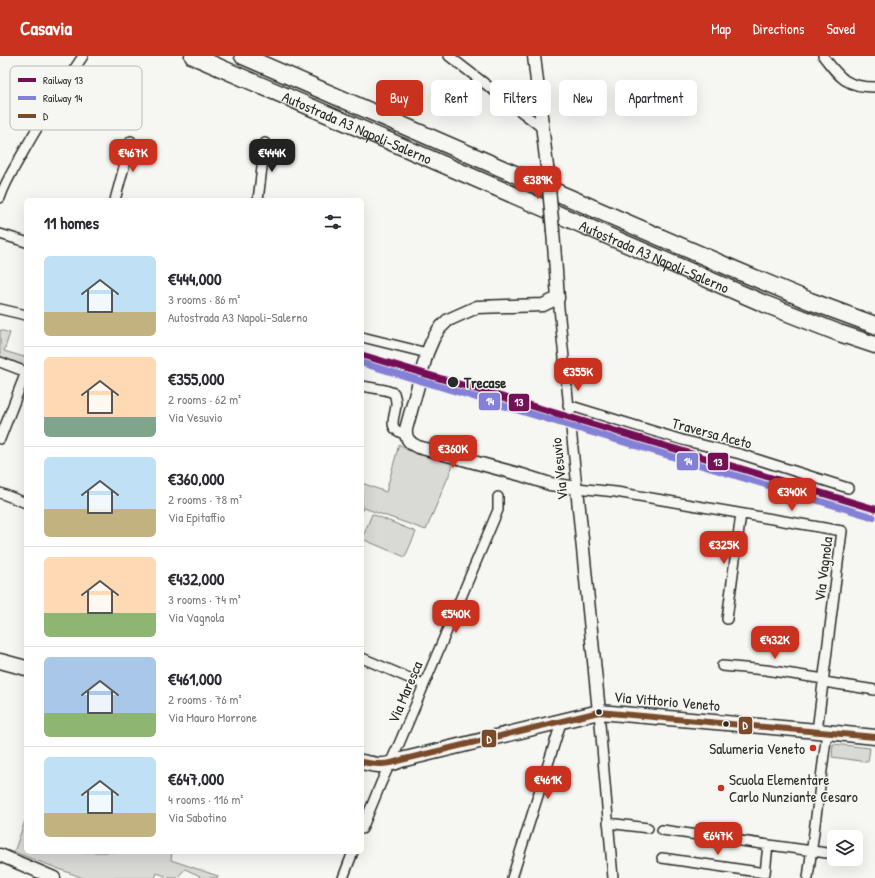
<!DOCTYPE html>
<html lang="en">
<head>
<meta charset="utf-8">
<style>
	:root { --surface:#fff; --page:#f2f2f3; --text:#2b2b33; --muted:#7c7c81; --line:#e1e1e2; --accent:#c8321e }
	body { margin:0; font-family:"Patrick Hand",sans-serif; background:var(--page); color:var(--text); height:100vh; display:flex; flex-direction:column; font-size:15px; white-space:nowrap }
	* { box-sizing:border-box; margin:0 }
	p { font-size:13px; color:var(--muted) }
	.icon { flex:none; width:22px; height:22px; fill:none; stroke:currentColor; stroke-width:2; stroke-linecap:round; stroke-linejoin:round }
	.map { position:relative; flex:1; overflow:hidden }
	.sheet { position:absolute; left:24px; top:142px; width:340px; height:656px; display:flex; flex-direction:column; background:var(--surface); border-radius:6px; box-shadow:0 4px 16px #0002 }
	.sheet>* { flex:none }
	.guide { position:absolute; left:376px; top:24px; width:380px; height:36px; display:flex; gap:8px }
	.fabs { position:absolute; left:827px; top:774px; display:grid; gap:8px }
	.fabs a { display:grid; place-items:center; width:36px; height:36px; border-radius:6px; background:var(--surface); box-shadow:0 4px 16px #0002; font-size:20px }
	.price { position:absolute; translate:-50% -34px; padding:0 9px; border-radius:8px; background:var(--accent); color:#fff; font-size:13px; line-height:26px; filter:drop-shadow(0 1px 2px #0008) }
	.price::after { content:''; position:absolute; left:50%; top:24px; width:12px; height:9px; margin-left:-6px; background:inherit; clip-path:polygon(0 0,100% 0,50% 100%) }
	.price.selected { background:#222; color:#fff }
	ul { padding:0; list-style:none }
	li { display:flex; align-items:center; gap:12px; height:100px; padding:0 20px }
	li+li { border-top:1px solid var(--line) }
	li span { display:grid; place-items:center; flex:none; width:112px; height:80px; border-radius:6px; color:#555 }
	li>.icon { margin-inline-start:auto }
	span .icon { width:48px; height:48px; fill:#fffc; stroke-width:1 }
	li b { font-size:17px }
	h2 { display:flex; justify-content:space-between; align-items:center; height:48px; padding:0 20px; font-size:17px }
	.pill { padding:0 14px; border-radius:6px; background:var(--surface); box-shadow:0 4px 16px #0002; font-size:14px; line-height:36px }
	.pill.selected { background:var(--accent); color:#fff }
	header { display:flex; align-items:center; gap:24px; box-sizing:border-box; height:56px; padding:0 20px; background:var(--accent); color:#fff }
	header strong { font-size:19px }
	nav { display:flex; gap:22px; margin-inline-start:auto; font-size:14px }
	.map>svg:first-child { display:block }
</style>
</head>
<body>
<header>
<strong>Casavia</strong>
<nav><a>Map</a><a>Directions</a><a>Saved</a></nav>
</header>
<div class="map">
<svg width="875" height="822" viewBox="0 0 875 822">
	<rect width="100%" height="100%" fill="#f6f6f2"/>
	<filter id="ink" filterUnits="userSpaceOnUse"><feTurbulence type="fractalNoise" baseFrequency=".025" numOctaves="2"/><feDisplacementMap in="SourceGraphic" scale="8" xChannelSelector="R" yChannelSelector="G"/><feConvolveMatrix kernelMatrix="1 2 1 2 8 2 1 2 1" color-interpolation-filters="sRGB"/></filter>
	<g filter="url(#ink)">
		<path fill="#d9d9d5" stroke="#828280" d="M0 274 10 277 4 295 24 301 26 296V310L0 300Z
			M399 388 407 394 454 407 426 474 364 452 362 455V427L386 436Z
			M372 458 416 476 405 501 362 483Z
			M833 688 870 692 868 706 832 701Z
			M26 762V796H172L171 804 218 820 217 822H199L200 820 185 813 177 822H171L157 817 155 822H83L14 796Z"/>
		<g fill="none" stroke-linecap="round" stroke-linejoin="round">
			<g stroke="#2b2b2b" stroke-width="12">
				<path id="street" d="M449 0 541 71
					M823 0C840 22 846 31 875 31
					M0 142C5 127 13 114 21 100 40 66 61 33 83 0
					M115 144 131 85
					M258 144 265 87
					M0 178 26 186
					M558 242 577 432 616 436 842 475 817 675
					M0 253 26 259
					M362 281 427 297
					M0 306 26 316 0 383
					M362 330 385 334 394 337C395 340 396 344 396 347 396 361 385 373 405 378
					M568 349 682 384 740 398 848 432
					M0 437 26 447
					M727 563 741 458
					M362 602 423 628
					M722 610 766 614 824 623
					M824 626 875 634
					M599 656 613 822
					M608 767 648 772
					M362 773 381 727 399 688 498 454V441
					M662 774 834 798
					M662 802 765 817 768 789
					M343 822 353 796
					M512 822 560 670 559 665
					M808 822 827 676"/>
			</g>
			<g stroke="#2b2b2b" stroke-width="15">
				<path id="secondary" d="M534 0 547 111
					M553 175 558 242 543 249 477 251 448 264 439 273 433 283 427 297 406 373C405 382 409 387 418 391L522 419 550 428 577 432 599 656
					M0 799 54 822"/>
			</g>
			<g stroke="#2b2b2b" stroke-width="17">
				<path id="primary" d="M0 605 26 612
					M362 706C380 710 384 711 401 704L599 656 817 675 875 681"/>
			</g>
			<g stroke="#2b2b2b" stroke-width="19">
				<g id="highway">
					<path id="s1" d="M193 0 765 248 839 277 875 289"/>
					<path d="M243 0 738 215 810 245 875 269"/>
				</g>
			</g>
			<use href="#street" stroke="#f6f6f2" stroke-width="9"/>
			<use href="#secondary" stroke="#f6f6f2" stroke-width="12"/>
			<use href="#primary" stroke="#f6f6f2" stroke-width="14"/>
			<use href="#highway" stroke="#f6f6f2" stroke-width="16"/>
			<g stroke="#2b2b2b" stroke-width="15" stroke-linecap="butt">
				<path id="secondary-bridge" d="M547 111 553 175"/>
			</g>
			<use href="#secondary-bridge" stroke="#f6f6f2" stroke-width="12"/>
			<g stroke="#f6f6f2" stroke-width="9">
				<path id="bus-1" d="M362 706C377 709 387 709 401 704L599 656 875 681"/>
			</g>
			<use href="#bus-1" stroke="#7a4b2a" stroke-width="6"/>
			<g stroke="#f6f6f2" stroke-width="10">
				<path id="rail-1" d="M362 299 875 453"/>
			</g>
			<g stroke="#f6f6f2" stroke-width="10">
				<path id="rail-2" d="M362 307 873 461"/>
			</g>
			<use href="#rail-1" stroke="#751056" stroke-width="7"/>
			<use href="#rail-2" stroke="#8480d7" stroke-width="7"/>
		</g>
	</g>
	<g fill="#2b2b2b" stroke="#f6f6f2" stroke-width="1.5">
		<circle cx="453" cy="326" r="6"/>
		<circle cx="599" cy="656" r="3.5"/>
		<circle cx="726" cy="668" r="3.5"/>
	</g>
	<g fill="#c8321e" stroke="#f6f6f2" stroke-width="1.5">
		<circle cx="813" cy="692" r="4"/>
		<circle cx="721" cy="732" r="4"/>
	</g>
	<g text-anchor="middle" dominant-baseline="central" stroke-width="3" stroke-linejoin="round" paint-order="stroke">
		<g font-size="15" fill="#2b2b2b" stroke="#f6f6f2">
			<text stroke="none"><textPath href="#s1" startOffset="179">Autostrada A3 Napoli-Salerno</textPath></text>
			<text stroke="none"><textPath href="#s1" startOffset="503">Autostrada A3 Napoli-Salerno</textPath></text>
			<text transform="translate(712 377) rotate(15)">Traversa Aceto</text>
			<text transform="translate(559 413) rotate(-96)">Via Vesuvio</text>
			<text transform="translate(823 513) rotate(-83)">Via Vagnola</text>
			<text transform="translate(405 636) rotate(-67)">Via Maresca</text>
			<text transform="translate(667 645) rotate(5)">Via Vittorio Veneto</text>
		</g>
		<g font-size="15" font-weight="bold" fill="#2b2b2b" stroke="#f6f6f2" text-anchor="start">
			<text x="464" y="326">Trecase</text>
		</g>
		<g font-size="15" fill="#2b2b2b" stroke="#f6f6f2" text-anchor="end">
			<text x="805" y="692">Salumeria Veneto</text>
			<text x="729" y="723" text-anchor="start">Scuola Elementare<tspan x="729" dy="17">Carlo Nunziante Cesaro</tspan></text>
		</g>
	</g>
	<rect x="10" y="10" width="132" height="64" rx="6" fill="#f6f6f2" stroke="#b9b9b6" stroke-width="1"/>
	<rect x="18" y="22" width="18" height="4" fill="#751056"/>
	<rect x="18" y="40" width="18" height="4" fill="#8480d7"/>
	<rect x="18" y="58" width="18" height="4" fill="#7a4b2a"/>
	<g font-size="11" fill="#2b2b2b">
		<text x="43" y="28">Railway 13</text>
		<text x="43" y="46">Railway 14</text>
		<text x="43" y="64">D</text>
	</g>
	<g stroke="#f6f6f2" stroke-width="1.5">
		<rect x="478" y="336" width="23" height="19" rx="4" fill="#8480d7"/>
		<rect x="508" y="337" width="22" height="19" rx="4" fill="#751056"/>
		<rect x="676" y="396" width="23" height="19" rx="4" fill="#8480d7"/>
		<rect x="707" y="396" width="22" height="19" rx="4" fill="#751056"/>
		<rect x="738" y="660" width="15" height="19" rx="4" fill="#7a4b2a"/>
		<rect x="481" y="673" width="16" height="19" rx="4" fill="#7a4b2a"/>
	</g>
	<g font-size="11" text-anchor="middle" font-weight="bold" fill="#fff">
		<text x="490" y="349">14</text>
		<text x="519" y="350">13</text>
		<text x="688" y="409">14</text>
		<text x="718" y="410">13</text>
		<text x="745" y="673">D</text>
		<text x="489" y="687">D</text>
	</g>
</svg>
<div class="fabs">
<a><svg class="icon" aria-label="layers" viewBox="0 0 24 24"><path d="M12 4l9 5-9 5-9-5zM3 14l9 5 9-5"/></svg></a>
</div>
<b class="price" style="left:133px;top:117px">€467K</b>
<b class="price selected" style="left:272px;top:117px">€444K</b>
<b class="price" style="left:538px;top:144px">€389K</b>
<b class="price" style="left:578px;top:336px">€355K</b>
<b class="price" style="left:453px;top:413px">€360K</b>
<b class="price" style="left:792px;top:456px">€340K</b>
<b class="price" style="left:724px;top:509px">€325K</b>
<b class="price" style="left:456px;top:578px">€540K</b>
<b class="price" style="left:775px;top:604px">€432K</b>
<b class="price" style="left:548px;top:744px">€461K</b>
<b class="price" style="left:718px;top:800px">€647K</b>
<div class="guide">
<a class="pill selected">Buy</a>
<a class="pill">Rent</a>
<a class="pill">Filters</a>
<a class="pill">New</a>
<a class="pill">Apartment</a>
</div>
<section class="sheet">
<h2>11 homes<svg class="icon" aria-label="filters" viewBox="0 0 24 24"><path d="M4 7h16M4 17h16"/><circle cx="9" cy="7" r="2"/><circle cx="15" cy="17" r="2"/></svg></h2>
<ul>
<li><span style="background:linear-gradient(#bfe0f5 70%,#c2b280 0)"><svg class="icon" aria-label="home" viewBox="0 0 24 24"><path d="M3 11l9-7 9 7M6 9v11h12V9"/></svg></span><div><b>€444,000</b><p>3 rooms · 86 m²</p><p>Autostrada A3 Napoli-Salerno</p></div></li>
<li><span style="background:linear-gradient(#ffd9b3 75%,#7fa58c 0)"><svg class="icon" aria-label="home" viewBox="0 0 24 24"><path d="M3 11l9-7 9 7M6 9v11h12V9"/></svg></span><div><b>€355,000</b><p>2 rooms · 62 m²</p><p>Via Vesuvio</p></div></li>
<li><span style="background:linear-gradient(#bfe0f5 65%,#c2b280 0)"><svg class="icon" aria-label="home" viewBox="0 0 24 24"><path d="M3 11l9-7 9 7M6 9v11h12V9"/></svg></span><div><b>€360,000</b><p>2 rooms · 78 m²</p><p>Via Epitaffio</p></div></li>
<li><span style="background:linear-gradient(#ffd9b3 70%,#8fb573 0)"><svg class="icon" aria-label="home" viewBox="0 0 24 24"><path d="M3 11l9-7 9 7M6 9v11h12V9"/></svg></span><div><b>€432,000</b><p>3 rooms · 74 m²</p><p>Via Vagnola</p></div></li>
<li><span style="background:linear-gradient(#a9c7e8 70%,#8fb573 0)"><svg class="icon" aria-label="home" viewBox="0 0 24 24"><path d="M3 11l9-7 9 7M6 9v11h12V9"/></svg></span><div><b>€461,000</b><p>2 rooms · 76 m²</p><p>Via Mauro Morrone</p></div></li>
<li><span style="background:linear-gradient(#bfe0f5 70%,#c2b280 0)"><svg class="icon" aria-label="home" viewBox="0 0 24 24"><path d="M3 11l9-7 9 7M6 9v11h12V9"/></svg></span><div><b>€647,000</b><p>4 rooms · 116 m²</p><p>Via Sabotino</p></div></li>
</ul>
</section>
</div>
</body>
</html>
